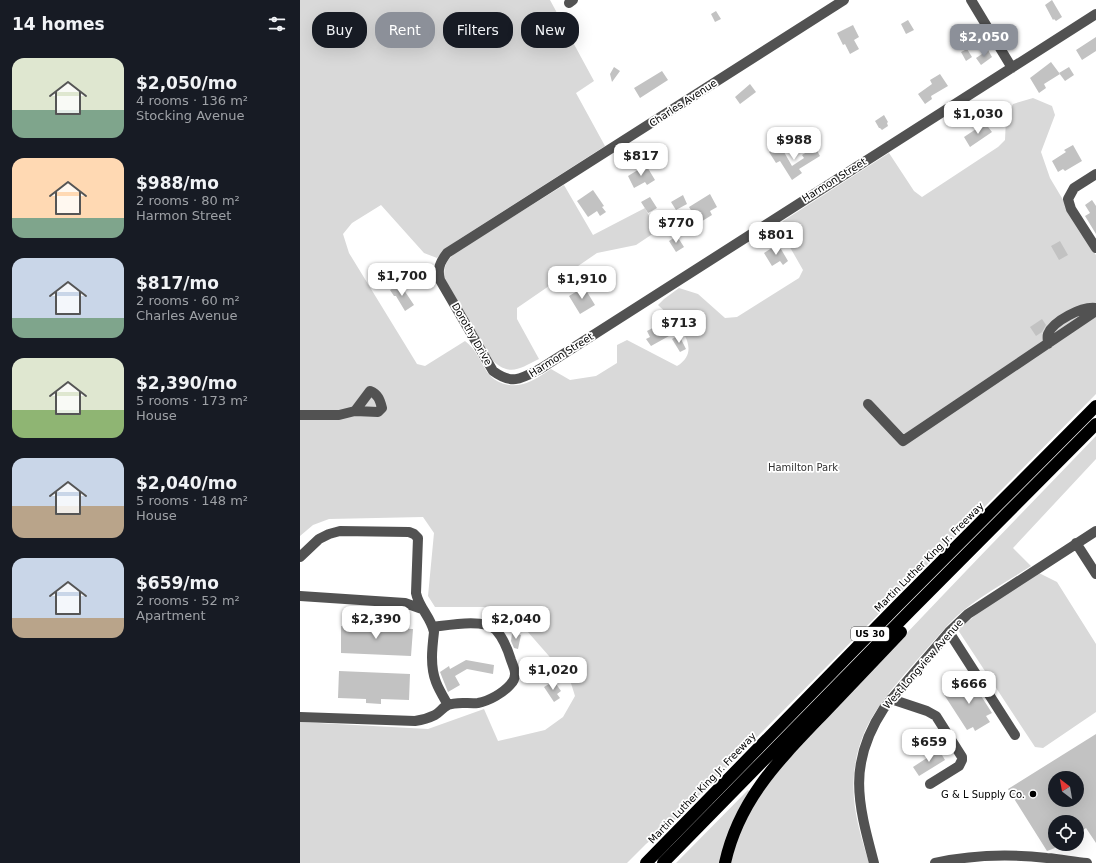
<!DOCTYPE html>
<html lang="en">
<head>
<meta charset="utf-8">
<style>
	:root { --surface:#171b24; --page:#20242c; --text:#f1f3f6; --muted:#9ea1a6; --accent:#8c9099 }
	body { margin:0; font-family:"DejaVu Sans",sans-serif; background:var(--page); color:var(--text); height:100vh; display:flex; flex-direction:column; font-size:15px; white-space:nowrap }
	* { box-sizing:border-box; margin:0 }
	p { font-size:13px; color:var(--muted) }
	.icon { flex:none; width:22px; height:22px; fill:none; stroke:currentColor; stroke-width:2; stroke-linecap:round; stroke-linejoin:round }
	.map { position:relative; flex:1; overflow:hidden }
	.details { display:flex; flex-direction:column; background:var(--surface); width:300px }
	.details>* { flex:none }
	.top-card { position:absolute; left:12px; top:12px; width:380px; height:36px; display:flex; gap:8px }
	.needle { width:26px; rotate:329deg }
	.buttons { position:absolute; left:748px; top:771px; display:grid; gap:8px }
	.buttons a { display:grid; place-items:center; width:36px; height:36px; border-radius:50%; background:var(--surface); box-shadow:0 4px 16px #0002; font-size:20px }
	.price { position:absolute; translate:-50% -34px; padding:0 9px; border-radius:8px; background:#fff; color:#222; font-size:13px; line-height:26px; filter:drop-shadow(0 1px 2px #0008) }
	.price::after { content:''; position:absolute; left:50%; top:24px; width:12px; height:9px; margin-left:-6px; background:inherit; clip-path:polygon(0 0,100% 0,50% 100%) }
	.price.current { background:var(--accent); color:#fff }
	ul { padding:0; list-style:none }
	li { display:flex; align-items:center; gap:12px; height:100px; padding:0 12px }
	li span { display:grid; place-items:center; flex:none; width:112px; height:80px; border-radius:12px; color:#555 }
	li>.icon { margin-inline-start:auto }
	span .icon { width:48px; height:48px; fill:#fffc; stroke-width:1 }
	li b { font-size:17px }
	h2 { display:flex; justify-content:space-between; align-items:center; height:48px; padding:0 12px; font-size:17px }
	.pill { padding:0 14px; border-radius:16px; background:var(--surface); box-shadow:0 4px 16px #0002; font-size:14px; line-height:36px }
	.pill.current { background:var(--accent); color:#fff }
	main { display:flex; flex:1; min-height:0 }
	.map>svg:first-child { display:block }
</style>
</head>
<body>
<main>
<section class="details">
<h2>14 homes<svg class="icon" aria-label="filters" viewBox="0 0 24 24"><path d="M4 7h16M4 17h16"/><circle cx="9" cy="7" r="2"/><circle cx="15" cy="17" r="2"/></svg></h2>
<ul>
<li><span style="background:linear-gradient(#dfe7d0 65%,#7fa58c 0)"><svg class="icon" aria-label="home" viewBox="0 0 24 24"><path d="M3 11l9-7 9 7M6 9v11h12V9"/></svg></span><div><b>$2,050/mo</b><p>4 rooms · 136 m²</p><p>Stocking Avenue</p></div></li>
<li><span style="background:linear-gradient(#ffd9b3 75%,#7fa58c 0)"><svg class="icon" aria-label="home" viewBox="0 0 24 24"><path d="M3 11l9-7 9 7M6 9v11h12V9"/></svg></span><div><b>$988/mo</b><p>2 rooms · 80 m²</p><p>Harmon Street</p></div></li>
<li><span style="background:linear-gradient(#c9d6e8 75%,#7fa58c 0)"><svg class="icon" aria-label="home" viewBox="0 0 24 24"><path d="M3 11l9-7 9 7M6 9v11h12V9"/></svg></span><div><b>$817/mo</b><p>2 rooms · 60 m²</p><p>Charles Avenue</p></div></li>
<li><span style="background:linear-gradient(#dfe7d0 65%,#8fb573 0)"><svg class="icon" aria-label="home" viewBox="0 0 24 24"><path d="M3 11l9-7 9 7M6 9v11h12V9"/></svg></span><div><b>$2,390/mo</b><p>5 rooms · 173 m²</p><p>House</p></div></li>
<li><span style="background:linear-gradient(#c9d6e8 60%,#b9a48a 0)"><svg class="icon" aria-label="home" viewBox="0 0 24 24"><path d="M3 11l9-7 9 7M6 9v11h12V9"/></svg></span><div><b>$2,040/mo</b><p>5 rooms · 148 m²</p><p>House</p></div></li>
<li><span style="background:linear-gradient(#c9d6e8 75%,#b9a48a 0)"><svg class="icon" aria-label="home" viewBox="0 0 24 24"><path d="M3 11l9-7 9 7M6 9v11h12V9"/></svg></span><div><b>$659/mo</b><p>2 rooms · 52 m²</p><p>Apartment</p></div></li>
</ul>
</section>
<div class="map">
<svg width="796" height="863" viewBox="0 0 796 863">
	<rect width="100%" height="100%" fill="#fff"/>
	<path fill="#d9d9d9" d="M0 0H250L294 81 276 93 305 146 158 240 147 248 137 258 124 253 81 205 52 223 43 234 49 253 117 364 125 366 165 341C176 349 180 361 187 372 195 383 210 388 223 384 232 382 243 374 251 369L270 380 296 376 317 363V345L327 340 377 366C406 348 373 319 358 305L364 299 379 288 398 294 425 318 437 317 499 278 503 270 479 228 483 221 589 153 614 191 622 197 698 147 705 140 706 118 713 104 733 98 752 106 755 115 741 152 750 178 796 255V394L371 824 346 844 327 863H0V722L128 729 184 709 198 741 245 730 263 717 275 696 270 680 213 615 195 607H135L128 596 134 533 123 517 29 519 13 525 0 536Z
		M264 185 293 235 345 208 357 231 336 245 297 253 217 308V319L239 359C220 368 211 377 193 361L144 278C144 262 148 259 159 250Z
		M796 436V459L713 548 731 566C707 582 680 596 658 615 643 629 631 645 617 660 586 696 559 723 554 774 551 805 560 834 569 863H431C442 808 480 767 518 728 537 708 555 688 574 668 647 590 722 513 796 436Z
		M739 573 757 582 796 644V712L743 748 735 747 658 630 679 612Z
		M448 790 450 792 420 863H376Z"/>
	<path fill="#c2c2c2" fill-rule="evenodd" d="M752 0 762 17 756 21 754 19 753 20 745 5Z
		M416 11 421 19 415 22 411 14Z
		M608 20 614 30 606 34 601 24Z
		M553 25 559 37 554 40 559 49 550 54 545 44 543 45 537 33Z
		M796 37V51L782 60 776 50Z
		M667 49 672 57 666 61 661 52Z
		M688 50 692 57 681 65 676 58Z
		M751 62 760 74 744 84 746 88 739 93 730 78Z
		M314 67 320 71 312 82 310 74Z
		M769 67 774 75 765 81 759 73Z
		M362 71 368 80 340 98 334 88Z
		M640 74 648 86 631 96 632 99 625 104 618 94 632 84 630 80Z
		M450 84 456 92 440 104 435 97Z
		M584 115 588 122 587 123 588 126 582 130 580 128H579L575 121Z
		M685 123 692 132 670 147 664 137Z
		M480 145 492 166 504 158 502 155 515 147 520 156 499 169 502 173 492 180 480 161 476 163 469 152Z
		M773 145 782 161 765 171 763 169 758 172 752 161 766 152 764 150Z
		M346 165 355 180 347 185 345 182 334 188 328 176Z
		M293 190 304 206 302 207 306 212 300 216 297 211 288 217 277 201Z
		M410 194 417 207 410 211 412 215 399 223 389 207Z
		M383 195 387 204 376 210 371 202Z
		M350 197 357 208 348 213 341 202Z
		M792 200 796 206V234L785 216 790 213 785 205Z
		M377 236 384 247 376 252 369 241Z
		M760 241 768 255 759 260 751 246Z
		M478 244 488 261 483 265 480 261 472 266 464 253Z
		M100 284 114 305 105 311 96 296H94L90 290Z
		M284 287 295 305 280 314 269 296Z
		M742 319 746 325 742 332 736 336 730 327Z
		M362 323 369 336 351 346 346 339 350 337 347 331Z
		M379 335 386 349 380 352 372 339Z
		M45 622H55V626L113 629 111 656 41 653V626H45Z
		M212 633 221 635 218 649 214 648 211 641Z
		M166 660 194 665 193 674 167 669 155 676 160 685 148 692 140 672 149 666 150 669Z
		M39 671 110 674 109 700 81 699V704L66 703V699L38 698Z
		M669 677 692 713 686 716 690 722 675 731 673 727 667 730 643 693Z
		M254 681 261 691 257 694 260 698 254 702 244 687Z
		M796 734V843L786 828 777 834V822H755V848L747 851 708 789ZM755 778H777V800H755Z
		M639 750 645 760 619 776 613 767Z"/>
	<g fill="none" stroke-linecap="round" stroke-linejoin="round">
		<path stroke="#525252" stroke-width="10" d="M544 0 147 253C140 262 137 269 140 280L193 371C212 385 221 379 240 369L796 14
			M671 0 712 68
			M269 3 273 0
			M796 174 774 188 768 199 771 209 796 248
			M748 344C748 340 747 337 748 334 753 321 782 306 796 308
			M568 404 603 441 796 311
			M0 415H39L55 411 78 412 82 408C80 400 78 394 70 391L55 411
			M776 543 796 574
			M0 557 19 539 29 534 40 531 109 532 114 534 118 538 116 593C119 608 131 617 134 632 132 649 130 666 136 682 139 690 144 698 148 705
			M0 596 105 603 122 609
			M649 632 715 735
			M591 699 627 711 636 716 662 757V760L659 766 630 784
			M0 717 115 721C122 720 129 718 135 715 140 712 143 707 148 705 157 701 169 704 178 703 189 701 203 693 210 685 218 677 215 670 211 660 208 650 203 638 196 630 184 618 149 625 133 627
			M574 863C558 803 547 764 584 708L649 632 668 614 796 531
			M635 863C671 855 711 854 747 858 761 859 774 862 787 863"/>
		<path stroke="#000" stroke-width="12" d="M346 863 597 606 796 406
			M363 863 610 611 796 424
			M425 863C439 799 480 759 524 713 550 686 575 659 601 632"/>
	</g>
	<circle fill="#000" stroke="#fff" stroke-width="1.5" cx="733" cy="794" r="4"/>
	<g text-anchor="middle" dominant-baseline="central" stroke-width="3.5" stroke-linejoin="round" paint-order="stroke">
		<rect fill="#fff" stroke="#4c4c4c" stroke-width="1" x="551" y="627" width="38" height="14" rx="3"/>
		<g font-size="9" font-weight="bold" fill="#000">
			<text x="570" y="634">US 30</text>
		</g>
		<g font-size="10" fill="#000" stroke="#fff">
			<text transform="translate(383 103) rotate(-33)">Charles Avenue</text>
			<text transform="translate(534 180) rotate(-32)">Harmon Street</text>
			<text transform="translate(172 334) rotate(60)">Dorothy Drive</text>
			<text transform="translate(261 355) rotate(-32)">Harmon Street</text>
			<text transform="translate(629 557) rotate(-45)">Martin Luther King Jr. Freeway</text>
			<text transform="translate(623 664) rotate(-49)">West Longview Avenue</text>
			<text transform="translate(402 788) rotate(-46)">Martin Luther King Jr. Freeway</text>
		</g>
		<g font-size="10" fill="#303030" stroke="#fff">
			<text x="503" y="467">Hamilton Park</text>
		</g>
		<g font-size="10" fill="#000" stroke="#fff" text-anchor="end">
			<text x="725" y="794">G &amp; L Supply Co.</text>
		</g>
	</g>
</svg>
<div class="buttons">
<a><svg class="needle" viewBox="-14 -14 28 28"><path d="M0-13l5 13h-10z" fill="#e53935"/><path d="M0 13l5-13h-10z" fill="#9ea1a6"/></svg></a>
<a><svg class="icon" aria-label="locate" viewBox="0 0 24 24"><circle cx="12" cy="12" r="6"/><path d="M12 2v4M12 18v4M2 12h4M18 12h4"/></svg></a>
</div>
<b class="price current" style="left:684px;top:58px">$2,050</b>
<b class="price" style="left:678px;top:135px">$1,030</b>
<b class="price" style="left:494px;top:161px">$988</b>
<b class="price" style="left:341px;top:177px">$817</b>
<b class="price" style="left:376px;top:244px">$770</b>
<b class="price" style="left:476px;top:256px">$801</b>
<b class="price" style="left:102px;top:297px">$1,700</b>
<b class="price" style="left:282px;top:300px">$1,910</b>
<b class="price" style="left:379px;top:344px">$713</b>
<b class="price" style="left:76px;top:640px">$2,390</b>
<b class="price" style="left:216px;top:640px">$2,040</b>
<b class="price" style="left:253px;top:691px">$1,020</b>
<b class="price" style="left:669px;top:705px">$666</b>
<b class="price" style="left:629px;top:763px">$659</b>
<div class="top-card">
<a class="pill">Buy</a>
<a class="pill current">Rent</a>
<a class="pill">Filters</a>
<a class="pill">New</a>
</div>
</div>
</main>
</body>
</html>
